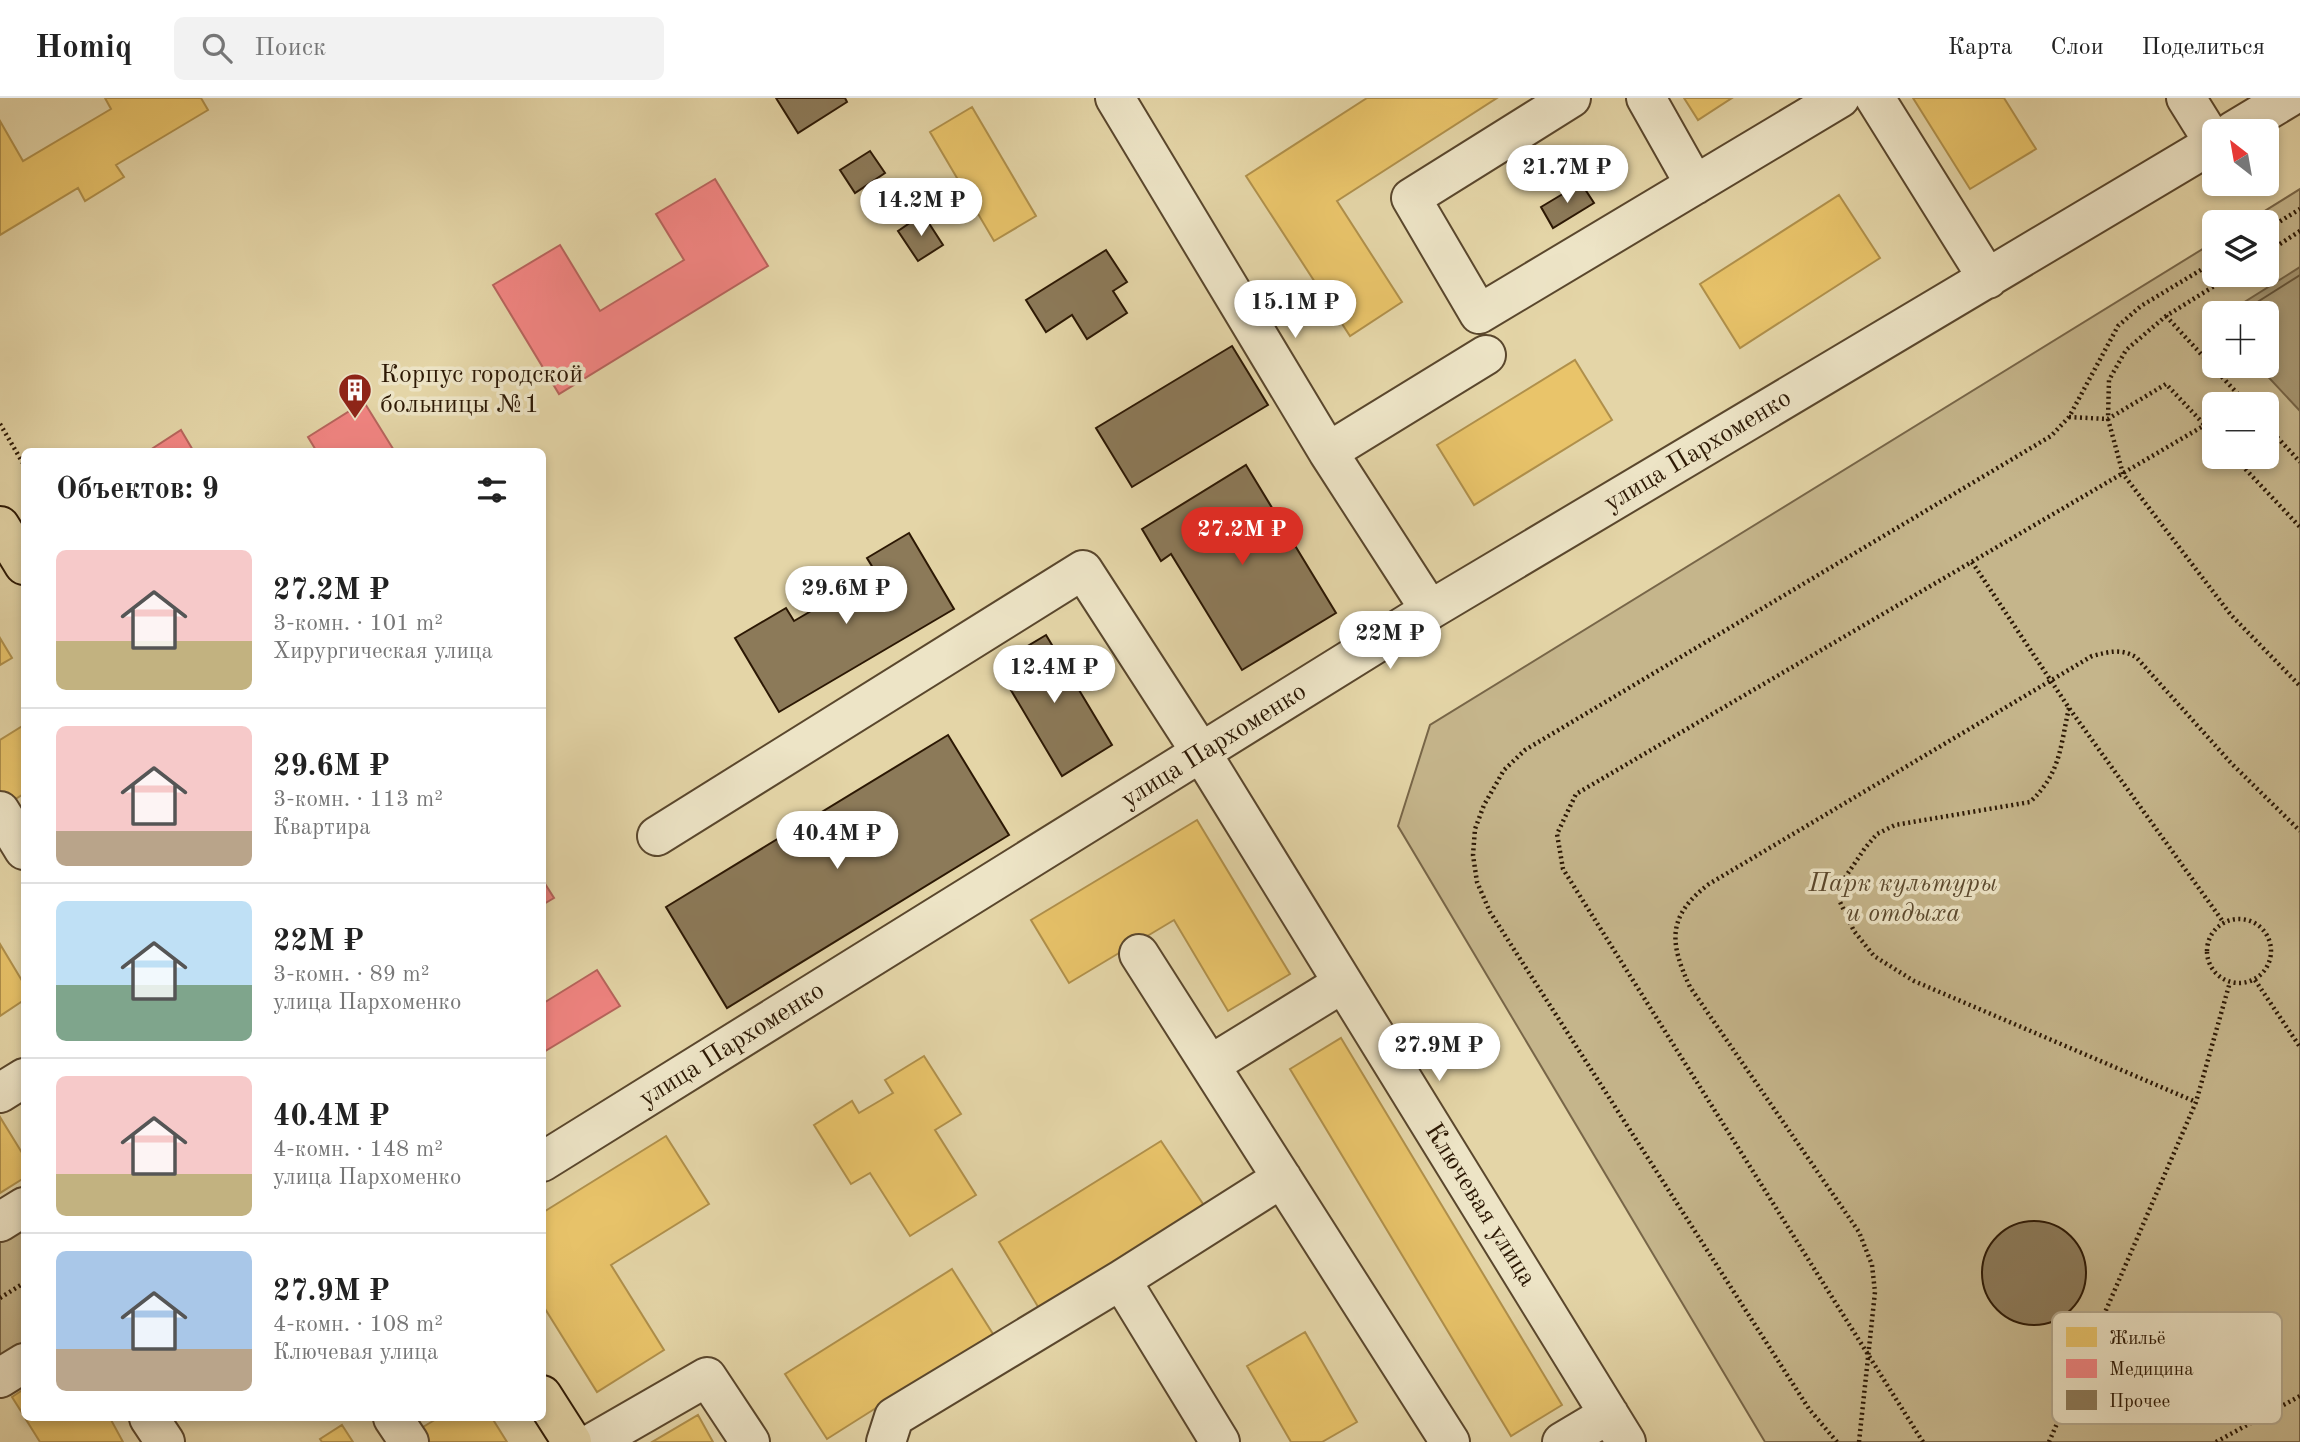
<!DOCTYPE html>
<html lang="ru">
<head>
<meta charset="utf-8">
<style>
	:root { --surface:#fff; --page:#f2f2f2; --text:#222; --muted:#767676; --line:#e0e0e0; --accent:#d93025 }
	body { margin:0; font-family:"Old Standard TT",serif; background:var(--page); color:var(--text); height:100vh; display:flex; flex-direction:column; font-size:26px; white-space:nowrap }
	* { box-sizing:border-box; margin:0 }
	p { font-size:23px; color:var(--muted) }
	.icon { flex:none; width:38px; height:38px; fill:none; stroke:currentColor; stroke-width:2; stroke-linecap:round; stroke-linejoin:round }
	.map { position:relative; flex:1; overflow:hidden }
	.details { position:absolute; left:21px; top:350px; width:525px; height:973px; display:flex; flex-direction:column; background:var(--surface); border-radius:10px; box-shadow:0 4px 10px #0003 }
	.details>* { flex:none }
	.needle { width:46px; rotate:329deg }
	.tools { position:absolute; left:2202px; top:21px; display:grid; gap:14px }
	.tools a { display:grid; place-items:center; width:77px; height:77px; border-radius:10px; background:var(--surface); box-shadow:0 4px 10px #0003; font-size:35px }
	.price { position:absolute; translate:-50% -60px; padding:0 16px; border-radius:24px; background:#fff; color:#222; font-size:23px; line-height:46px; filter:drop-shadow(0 2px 4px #0008) }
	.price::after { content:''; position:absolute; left:50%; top:42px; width:21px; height:16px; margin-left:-10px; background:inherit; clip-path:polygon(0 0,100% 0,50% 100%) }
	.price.current { background:var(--accent); color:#fff }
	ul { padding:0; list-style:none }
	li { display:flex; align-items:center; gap:21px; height:175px; padding:0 35px }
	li+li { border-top:2px solid var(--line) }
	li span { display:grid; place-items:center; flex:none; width:196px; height:140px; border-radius:10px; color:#555 }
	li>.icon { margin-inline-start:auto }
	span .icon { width:84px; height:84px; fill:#fffc; stroke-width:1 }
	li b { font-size:30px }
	h2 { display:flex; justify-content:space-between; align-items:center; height:84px; padding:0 35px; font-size:30px }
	header { display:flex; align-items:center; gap:42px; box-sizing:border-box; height:98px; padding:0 35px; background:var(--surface); border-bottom:2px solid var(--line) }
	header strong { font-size:33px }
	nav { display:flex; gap:38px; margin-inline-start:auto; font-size:24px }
	.search { width:490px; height:63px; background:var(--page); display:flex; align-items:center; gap:18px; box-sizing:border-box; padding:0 24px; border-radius:10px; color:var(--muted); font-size:26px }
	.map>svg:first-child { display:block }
</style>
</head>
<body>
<header>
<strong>Homiq</strong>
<div class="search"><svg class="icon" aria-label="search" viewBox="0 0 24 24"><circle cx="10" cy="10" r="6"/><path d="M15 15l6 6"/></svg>Поиск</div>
<nav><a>Карта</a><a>Слои</a><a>Поделиться</a></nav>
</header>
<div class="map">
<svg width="2300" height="1344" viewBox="0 0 2300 1344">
	<rect width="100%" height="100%" fill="#e4d5a7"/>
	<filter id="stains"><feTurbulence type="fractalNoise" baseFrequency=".00286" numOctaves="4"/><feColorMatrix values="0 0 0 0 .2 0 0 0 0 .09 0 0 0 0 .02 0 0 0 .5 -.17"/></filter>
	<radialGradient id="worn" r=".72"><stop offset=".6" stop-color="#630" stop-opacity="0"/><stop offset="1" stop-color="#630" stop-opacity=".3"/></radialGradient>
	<path fill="#c5b58b" stroke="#786648" stroke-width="2" fill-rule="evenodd" d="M2300 91V1344H1765L1398 728 1430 627 2214 144V177H2266V124H2247ZM2214 215H2266V268H2214ZM2214 306H2266V359H2214Z
		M24 1122V1252L0 1267V1137Z"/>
	<path fill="#a59570" stroke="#756345" stroke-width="2" d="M2300 169V313L2258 268H2266V215H2227Z"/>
	<path fill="#e9c46a" stroke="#b0904b" stroke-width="2" d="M105 0H201L208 12 116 67 124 79 85 103 78 90 0 137V23L23 63 111 11Z
		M1367 0H1497L1337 103 1402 204 1350 238 1246 78Z
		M1684 0H1732L1698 22Z
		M1913 0H2004L2036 51 1970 91Z
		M972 9 1036 118 994 143 930 34Z
		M1839 97 1880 160 1740 250 1700 186Z
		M1575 262 1612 322 1474 407 1437 347Z
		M0 540 12 560 0 567Z
		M24 627V701L22 697 6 707 0 697V642Z
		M1197 722 1290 876 1228 913 1174 822 1069 885 1031 822Z
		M0 846 24 886V902L0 918Z
		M1341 940 1562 1307 1511 1338 1290 971Z
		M924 958 961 1016 935 1032 976 1097 910 1138 870 1075 851 1086 814 1027 852 1003 859 1015 893 995 885 982Z
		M0 1019 24 1058V1080L0 1095Z
		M666 1038 709 1106 611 1167 664 1252 597 1294 542 1206V1115Z
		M1161 1043 1207 1112 1040 1212 999 1144Z
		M952 1171 993 1236 827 1341 785 1276Z
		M1305 1234 1357 1324 1322 1344H1291L1247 1268Z
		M24 1291V1318L12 1299Z
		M698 1317 713 1344H652Z
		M25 1320H110L123 1344H40Z
		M438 1320H492L507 1344H425L418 1332Z
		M342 1327 353 1344H322L320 1341Z"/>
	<path fill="#f28482" stroke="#b7645c" stroke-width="2" d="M715 81 768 168 559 296 493 187 560 147 600 213 684 162 656 116Z
		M364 304 395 354H317L308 339Z
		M181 332 194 354H147Z
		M542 781 554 800 542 807Z
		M597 872 620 908 542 955V906Z"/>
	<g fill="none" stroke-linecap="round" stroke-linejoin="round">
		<path stroke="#68563a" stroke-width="2" d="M2240 215 2300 177"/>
	</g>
	<path fill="#8c7a59" stroke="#2c1804" stroke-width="2" d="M776 0H845L847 4 798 35Z
		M870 53 885 75 855 95 840 72Z
		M1581 85 1594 105 1553 130 1541 109Z
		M923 116 943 147 918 163 898 133Z
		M1106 152 1127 184 1113 193 1127 215 1087 241 1072 217 1046 234 1026 202Z
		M1232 248 1268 307 1132 389 1096 330Z
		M1246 367 1336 515 1242 572 1171 456 1161 463 1142 431Z
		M909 435 954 511 779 614 735 540 786 510 794 523 876 475 867 460Z
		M1046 537 1112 647 1062 678 996 567Z
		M948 637 1009 737 727 910 666 809Z
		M1982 1175a52 52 0 1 1 104 0a52 52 0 1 1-104 0Z"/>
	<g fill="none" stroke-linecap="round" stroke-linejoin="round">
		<g stroke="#5a472d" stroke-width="42">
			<path id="minor" d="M1115 0 1328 354 1430 512
				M1571 0 1411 100 1479 216 1840 0
				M1646 0 1695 87
				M1875 0 1988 181
				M2186 0 2214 45
				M2233 33 2288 0
				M1328 354 1486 257
				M0 713 24 752
				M657 738 1083 472 1202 656 1626 1344
				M1139 856 1450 1344
				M1210 967 1343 885
				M0 995 24 980
				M542 1064 1430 512 2214 45
				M0 1124 24 1109
				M1121 1182 1282 1080
				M0 1280 24 1265
				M149 1320 165 1344
				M393 1320 409 1344
				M594 1344 707 1279 750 1344
				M886 1344 894 1319 1121 1182 1220 1344
				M1562 1344 1609 1316"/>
		</g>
		<g stroke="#2c1804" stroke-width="42">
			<path id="major" d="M0 428 24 467
				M542 1297 572 1344"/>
		</g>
		<path stroke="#2c1804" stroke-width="4.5" stroke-dasharray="2 3.5" stroke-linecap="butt" d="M2266 132 2300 111
			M2266 155 2300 133
			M2232 177 2166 218 2126 252 2109 282 2108 321 2123 376 2231 517 2300 588
			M2166 218 2247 306
			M2069 319 2108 321 2166 286 2214 337
			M0 326 24 367
			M2266 327 2300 364
			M2234 359 2300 429
			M1972 464 2069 610 2224 825
			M2069 610C2060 649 2061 675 2030 704L1895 727 1877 736 1865 750 1842 784 1840 804 1854 833 1874 858 1914 883 2196 1004
			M2207 853a32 32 0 1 1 64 0a32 32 0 1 1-64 0Z
			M2255 882 2300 949
			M0 1200 24 1185
			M1837 1344 1809 1311 1490 814 1477 784 1473 757 1475 731 1484 707 1504 672 1525 652 2051 338 2069 319 2118 228 2141 208 2214 164
			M1859 1344 1875 1194 1872 1167 1859 1134 1690 889C1669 844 1667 818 1709 786L2092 558C2109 554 2120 550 2136 559L2231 665 2300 733
			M1923 1344 1563 771 1557 736 1576 696 2205 327
			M2049 1344 2196 1004 2230 884
			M2216 1344 2300 1298"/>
		<use href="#minor" stroke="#ede4c6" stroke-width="38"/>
		<use href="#major" stroke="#e4d5a7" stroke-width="38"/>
	</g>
	<defs>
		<g id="building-pin" transform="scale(1.75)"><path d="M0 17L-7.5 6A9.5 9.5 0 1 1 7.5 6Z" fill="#8f2418" stroke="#ede4c6"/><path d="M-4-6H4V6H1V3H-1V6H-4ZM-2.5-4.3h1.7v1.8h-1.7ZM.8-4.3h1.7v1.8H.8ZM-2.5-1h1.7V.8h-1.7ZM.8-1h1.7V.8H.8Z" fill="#fff"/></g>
	</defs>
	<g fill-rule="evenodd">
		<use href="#building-pin" x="355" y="292"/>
	</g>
	<g text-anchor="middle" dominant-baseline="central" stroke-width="7" stroke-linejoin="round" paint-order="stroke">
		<g font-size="26" fill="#2c1804" stroke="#ede4c6" text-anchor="start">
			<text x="380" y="277">Корпус городской<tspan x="380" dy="30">больницы №1</tspan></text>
		</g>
		<g font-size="26" fill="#2c1804" stroke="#ede4c6">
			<text transform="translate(1698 353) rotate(-31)">улица Пархоменко</text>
			<text transform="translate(1214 648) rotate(-32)">улица Пархоменко</text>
			<text transform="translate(732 947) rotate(-32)">улица Пархоменко</text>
			<text transform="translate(1480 1107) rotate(58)">Ключевая улица</text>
		</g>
		<g font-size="26" font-style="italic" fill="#5a472c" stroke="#ede4c6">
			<text x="1903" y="786">Парк культуры<tspan x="1903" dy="30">и отдыха</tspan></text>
		</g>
	</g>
	<rect x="2052" y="1214" width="230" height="112" rx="10" fill="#ede4c6" stroke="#b3a78c" stroke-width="2"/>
	<rect x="2066" y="1229" width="31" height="20" fill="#e9c46a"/>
	<rect x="2066" y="1261" width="31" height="19" fill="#f28482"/>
	<rect x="2066" y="1292" width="31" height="20" fill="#8c7a59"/>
	<g font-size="19" fill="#2c1804">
		<text x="2109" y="1246">Жильё</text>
		<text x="2109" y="1277">Медицина</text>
		<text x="2109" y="1309">Прочее</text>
	</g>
	<rect width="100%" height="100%" filter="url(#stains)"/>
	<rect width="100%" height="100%" fill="url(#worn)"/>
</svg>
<div class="tools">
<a><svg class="needle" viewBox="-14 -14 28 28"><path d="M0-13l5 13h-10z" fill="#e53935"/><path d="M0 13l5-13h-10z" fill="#767676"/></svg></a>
<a><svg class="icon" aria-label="layers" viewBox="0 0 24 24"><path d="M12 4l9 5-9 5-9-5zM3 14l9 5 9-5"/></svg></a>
<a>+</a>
<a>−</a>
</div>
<b class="price" style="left:1567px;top:107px">21.7M ₽</b>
<b class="price" style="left:921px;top:140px">14.2M ₽</b>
<b class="price" style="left:1295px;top:242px">15.1M ₽</b>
<b class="price current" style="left:1242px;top:469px">27.2M ₽</b>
<b class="price" style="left:846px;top:528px">29.6M ₽</b>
<b class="price" style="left:1390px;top:573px">22M ₽</b>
<b class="price" style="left:1054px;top:607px">12.4M ₽</b>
<b class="price" style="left:837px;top:773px">40.4M ₽</b>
<b class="price" style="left:1439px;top:985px">27.9M ₽</b>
<section class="details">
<h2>Объектов: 9<svg class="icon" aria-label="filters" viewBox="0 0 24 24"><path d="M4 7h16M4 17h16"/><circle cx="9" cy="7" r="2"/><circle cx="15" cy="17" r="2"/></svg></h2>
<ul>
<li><span style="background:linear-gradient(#f6c9c9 65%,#c2b280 0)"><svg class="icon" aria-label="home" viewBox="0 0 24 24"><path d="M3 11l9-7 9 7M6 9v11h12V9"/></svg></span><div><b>27.2M ₽</b><p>3-комн. · 101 m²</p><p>Хирургическая улица</p></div></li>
<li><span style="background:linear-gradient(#f6c9c9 75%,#b9a48a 0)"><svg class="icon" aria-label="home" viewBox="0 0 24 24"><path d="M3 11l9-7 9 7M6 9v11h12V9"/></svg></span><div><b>29.6M ₽</b><p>3-комн. · 113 m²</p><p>Квартира</p></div></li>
<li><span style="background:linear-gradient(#bfe0f5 60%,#7fa58c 0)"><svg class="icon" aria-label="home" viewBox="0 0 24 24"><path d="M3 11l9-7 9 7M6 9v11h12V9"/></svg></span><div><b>22M ₽</b><p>3-комн. · 89 m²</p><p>улица Пархоменко</p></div></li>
<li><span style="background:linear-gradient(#f6c9c9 70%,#c2b280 0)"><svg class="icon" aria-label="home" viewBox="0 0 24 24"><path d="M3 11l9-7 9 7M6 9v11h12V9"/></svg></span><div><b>40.4M ₽</b><p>4-комн. · 148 m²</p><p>улица Пархоменко</p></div></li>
<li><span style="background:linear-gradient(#a9c7e8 70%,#b9a48a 0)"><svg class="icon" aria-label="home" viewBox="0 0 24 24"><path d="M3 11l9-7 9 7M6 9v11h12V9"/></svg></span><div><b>27.9M ₽</b><p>4-комн. · 108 m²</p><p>Ключевая улица</p></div></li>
</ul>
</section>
</div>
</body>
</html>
